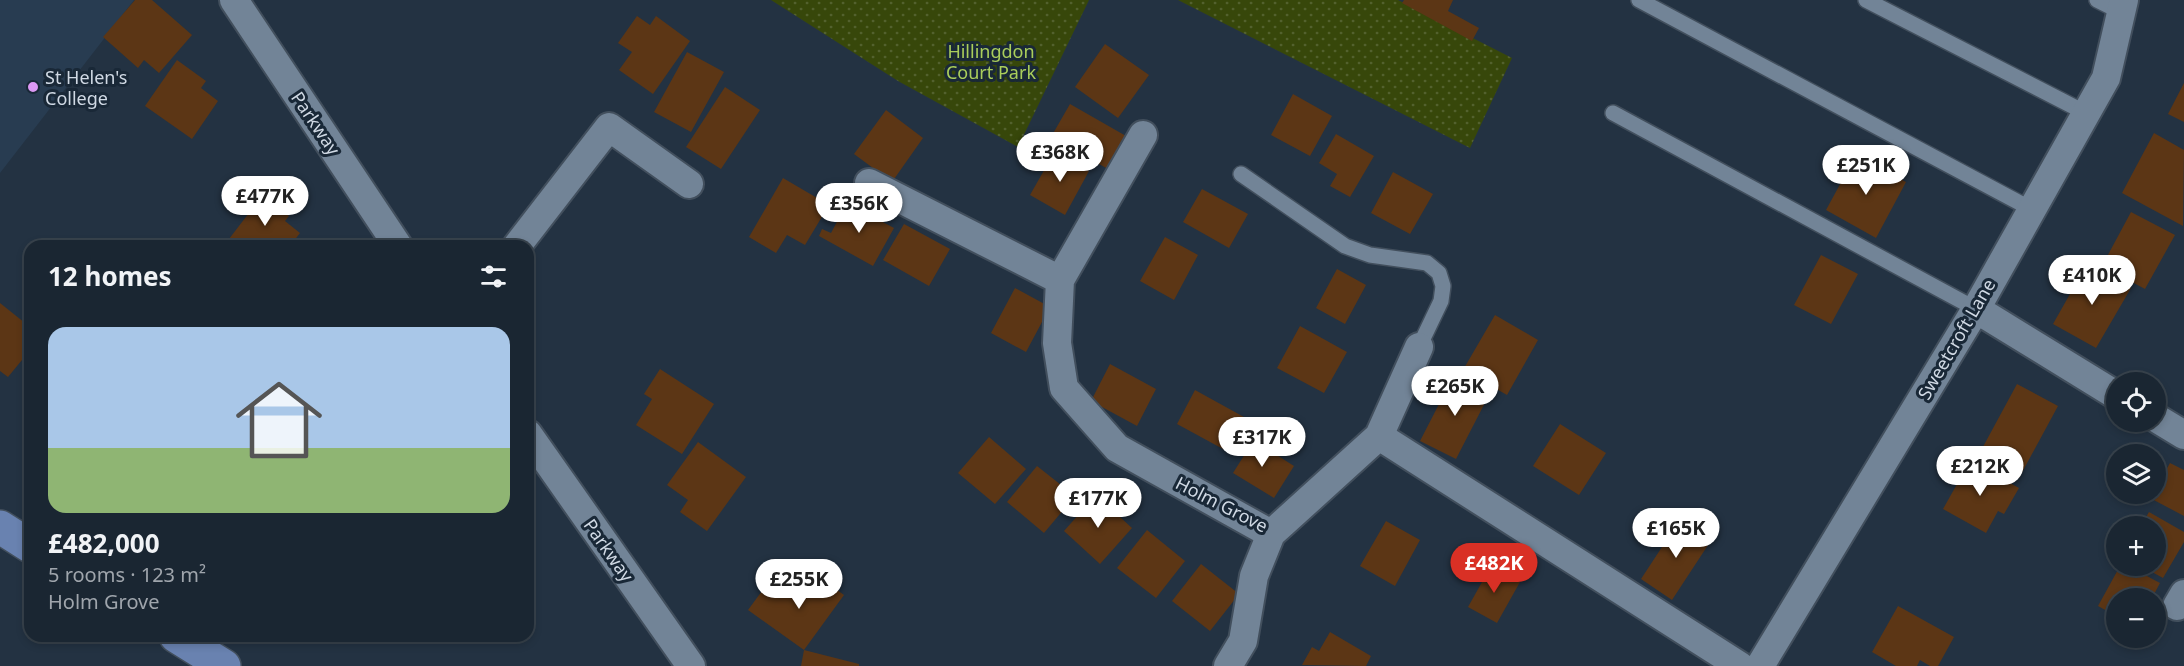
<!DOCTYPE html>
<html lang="en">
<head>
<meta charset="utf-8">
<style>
	:root { --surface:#1a2632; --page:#27323e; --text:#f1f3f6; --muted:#9fa5ac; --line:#38434d; --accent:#d93025 }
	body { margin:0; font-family:"Noto Sans",sans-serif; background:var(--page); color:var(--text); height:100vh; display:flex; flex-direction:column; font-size:22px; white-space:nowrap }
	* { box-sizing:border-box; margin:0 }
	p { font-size:20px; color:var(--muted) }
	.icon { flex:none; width:33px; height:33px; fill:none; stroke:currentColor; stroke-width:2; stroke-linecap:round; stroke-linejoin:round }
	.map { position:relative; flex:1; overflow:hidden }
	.details { position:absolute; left:24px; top:240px; width:510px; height:402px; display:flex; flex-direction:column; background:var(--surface); border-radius:18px; box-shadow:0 3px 9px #0003,0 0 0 2px var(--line) }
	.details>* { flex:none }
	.controls { position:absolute; left:2106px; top:372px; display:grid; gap:12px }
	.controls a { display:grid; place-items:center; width:60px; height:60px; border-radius:50%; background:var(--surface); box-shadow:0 3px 9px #0003,0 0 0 2px var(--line); font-size:30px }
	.price { position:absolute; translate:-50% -51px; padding:0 14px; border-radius:21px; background:#fff; color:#222; font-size:20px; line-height:39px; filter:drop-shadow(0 2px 3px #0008) }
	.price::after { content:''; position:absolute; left:50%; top:36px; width:18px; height:14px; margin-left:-9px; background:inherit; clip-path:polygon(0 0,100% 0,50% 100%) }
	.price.current { background:var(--accent); color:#fff }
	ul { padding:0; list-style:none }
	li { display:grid; align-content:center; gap:12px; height:318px; padding:0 24px }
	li+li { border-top:2px solid var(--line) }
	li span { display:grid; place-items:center; height:186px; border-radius:18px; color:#555 }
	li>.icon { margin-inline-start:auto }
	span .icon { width:108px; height:108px; fill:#fffc; stroke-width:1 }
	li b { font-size:26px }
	h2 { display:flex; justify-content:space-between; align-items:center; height:72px; padding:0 24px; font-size:26px }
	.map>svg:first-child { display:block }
</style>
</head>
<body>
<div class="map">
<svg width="2184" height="666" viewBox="0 0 2184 666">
	<defs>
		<pattern id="grass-dots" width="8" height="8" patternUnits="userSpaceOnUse" patternTransform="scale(1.5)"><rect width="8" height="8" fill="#37470a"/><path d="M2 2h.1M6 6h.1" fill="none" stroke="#53612e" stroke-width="1.8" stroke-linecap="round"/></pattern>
	</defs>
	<rect width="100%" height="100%" fill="#233242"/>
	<path fill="#283c51" d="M0 0H134L0 173Z"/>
	<path fill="url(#grass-dots)" d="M771 0H1089L1018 147 898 81Z
		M1178 0H1398L1512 58 1470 148Z"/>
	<path fill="#5c3615" d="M135 0H152L192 35 159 73 144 60 138 68 103 37Z
		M1404 0H1453L1448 11 1479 28 1472 41 1402 3Z
		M637 16 650 25 656 16 690 41 653 94 619 70 632 52 618 43Z
		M1105 44 1149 75 1118 118 1075 87Z
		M687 52 724 72 691 132 654 112Z
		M177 60 206 81 201 88 218 101 192 139 145 106Z
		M2184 83V122L2168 114Z
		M725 87 760 110 721 169 686 147Z
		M1293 94 1332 116 1310 156 1271 135Z
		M1070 104 1126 136 1108 169 1051 137Z
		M886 110 923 138 892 182 854 154Z
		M2154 133 2184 150 2183 226 2122 193Z
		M1336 134 1374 156 1350 197 1330 186 1337 174 1319 163Z
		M1055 151 1089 171 1065 215 1030 195Z
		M1856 155 1906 182 1876 238 1826 210Z
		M1393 172 1433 194 1410 234 1371 213Z
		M783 178 829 205 805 245 787 235 776 253 749 237Z
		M1202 189 1248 214 1229 248 1183 222Z
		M262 196 289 216 285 221 300 233 290 246H237L229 239Z
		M847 203 894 228 873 266 819 236 822 229 831 233Z
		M2131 212 2175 235 2145 289 2102 266Z
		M904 224 950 249 929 286 883 260Z
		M1165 237 1198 255 1174 300 1140 281Z
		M1821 255 1858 274 1831 324 1794 305Z
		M2087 264 2131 288 2096 348 2053 324Z
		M1337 269 1366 285 1345 324 1316 308Z
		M1015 288 1050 307 1026 352 991 333Z
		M0 303 30 327V367L22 360 8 377 0 371Z
		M1495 315 1538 340 1507 395 1463 370Z
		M1300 326 1347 352 1324 393 1277 368Z
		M1110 364 1156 389 1137 426 1091 401Z
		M660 369 714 404 682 454 636 425 652 399 644 394Z
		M1454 375 1490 393 1456 459 1420 441Z
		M2017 384 2058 406 2019 478 1978 456Z
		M1195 390 1253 422 1234 455 1177 424Z
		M1560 424 1606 453 1579 495 1533 466Z
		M1247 436 1294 466 1274 498 1233 473 1245 454 1239 450Z
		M989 437 1026 469 995 504 958 473Z
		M698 442 746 477 707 531 680 512 688 500 667 485Z
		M1970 461 2019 488 2004 514 1998 511 1986 533 1943 509Z
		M2170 463 2184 470V516L2150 498 2156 494V488Z
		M1037 466 1075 496 1044 533 1007 502Z
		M1096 495 1132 528 1100 564 1064 531Z
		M2149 512 2184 532V542L2163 578 2141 566H2156V526H2141Z
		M1681 518 1712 539 1672 600 1641 579Z
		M1386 521 1420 540 1395 586 1360 566Z
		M1147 530 1185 561 1156 598 1117 568Z
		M797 561 844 595 804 650 859 664V666H801L804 650 748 610 776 572 785 578Z
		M1201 564 1239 594 1210 631 1172 601Z
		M1491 566 1520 582 1497 623 1468 607Z
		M2120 566H2128L2160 583 2152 598H2116V616L2098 606Z
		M1898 606 1954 637 1938 666H1930L1920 660 1917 666H1896L1872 652Z
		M1330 632 1371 656 1366 666 1302 665 1312 647 1319 651Z"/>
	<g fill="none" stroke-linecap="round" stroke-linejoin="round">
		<g stroke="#424f5d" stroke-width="18">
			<path id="lane" d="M1639 0 2031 209
				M1866 0 2086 113
				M2097 0 2121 12
				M1613 113 1976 309
				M1241 174 1345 246 1370 255 1427 263 1439 273 1443 286 1441 301 1419 347"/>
		</g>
		<g stroke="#424f5d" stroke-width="32">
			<path id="street" d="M234 0 398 246
				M869 183 1060 280 1057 343 1064 388 1117 448 1271 534 1379 436 1740 666
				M517 246 609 127 689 184
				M1060 280 1143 135
				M1976 309 2116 395
				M2156 418 2184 435
				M528 434 691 666
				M1379 436 1419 347
				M2177 606 2184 594
				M1228 666 1243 641 1254 576 1271 534
				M1760 666 1976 309 2106 78 2124 0"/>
		</g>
		<g stroke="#424f5d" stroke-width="36">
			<path id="primary" d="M0 527 30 546
				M176 636 224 666"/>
		</g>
		<use href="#lane" stroke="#728497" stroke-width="15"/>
		<use href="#street" stroke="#728497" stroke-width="28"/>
		<use href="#primary" stroke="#6982b0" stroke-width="33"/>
	</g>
	<circle fill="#dc99f4" stroke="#192837" stroke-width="2" cx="33" cy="87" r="6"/>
	<g text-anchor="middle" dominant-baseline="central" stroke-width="6" stroke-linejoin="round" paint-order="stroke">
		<g font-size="18" fill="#aace5b" stroke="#192837">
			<text x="991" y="51">Hillingdon<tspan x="991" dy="21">Court Park</tspan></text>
		</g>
		<g font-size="18" fill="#d0d9e4" stroke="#192837" text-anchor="start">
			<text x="45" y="77">St Helen's<tspan x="45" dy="21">College</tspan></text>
		</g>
		<g font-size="18" fill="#d0d9e4" stroke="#192837">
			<text transform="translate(316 123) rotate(56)">Parkway</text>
			<text transform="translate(1956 339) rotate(-60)">Sweetcroft Lane</text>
			<text transform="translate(1222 504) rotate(27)">Holm Grove</text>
			<text transform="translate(609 550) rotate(55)">Parkway</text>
		</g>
	</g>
</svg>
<div class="controls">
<a><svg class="icon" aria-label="locate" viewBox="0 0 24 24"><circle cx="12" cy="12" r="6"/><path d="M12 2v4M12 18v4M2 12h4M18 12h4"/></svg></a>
<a><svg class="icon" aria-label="layers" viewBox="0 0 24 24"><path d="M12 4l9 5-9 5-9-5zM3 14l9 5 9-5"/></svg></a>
<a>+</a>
<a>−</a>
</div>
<b class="price" style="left:1060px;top:183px">£368K</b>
<b class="price" style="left:1866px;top:196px">£251K</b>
<b class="price" style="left:265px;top:227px">£477K</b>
<b class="price" style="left:859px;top:234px">£356K</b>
<b class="price" style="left:2092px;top:306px">£410K</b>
<b class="price" style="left:1455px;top:417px">£265K</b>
<b class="price" style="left:1262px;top:468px">£317K</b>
<b class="price" style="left:1980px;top:497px">£212K</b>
<b class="price" style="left:1098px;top:529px">£177K</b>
<b class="price" style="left:1676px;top:559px">£165K</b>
<b class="price current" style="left:1494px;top:594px">£482K</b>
<b class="price" style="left:799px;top:610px">£255K</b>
<section class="details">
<h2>12 homes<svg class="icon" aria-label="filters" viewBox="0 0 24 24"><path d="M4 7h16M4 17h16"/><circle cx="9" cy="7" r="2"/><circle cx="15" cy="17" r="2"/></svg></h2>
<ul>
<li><span style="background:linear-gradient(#a9c7e8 65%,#8fb573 0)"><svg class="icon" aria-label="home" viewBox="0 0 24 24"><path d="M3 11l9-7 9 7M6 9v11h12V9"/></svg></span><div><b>£482,000</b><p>5 rooms · 123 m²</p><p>Holm Grove</p></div></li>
</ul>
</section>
</div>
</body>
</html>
